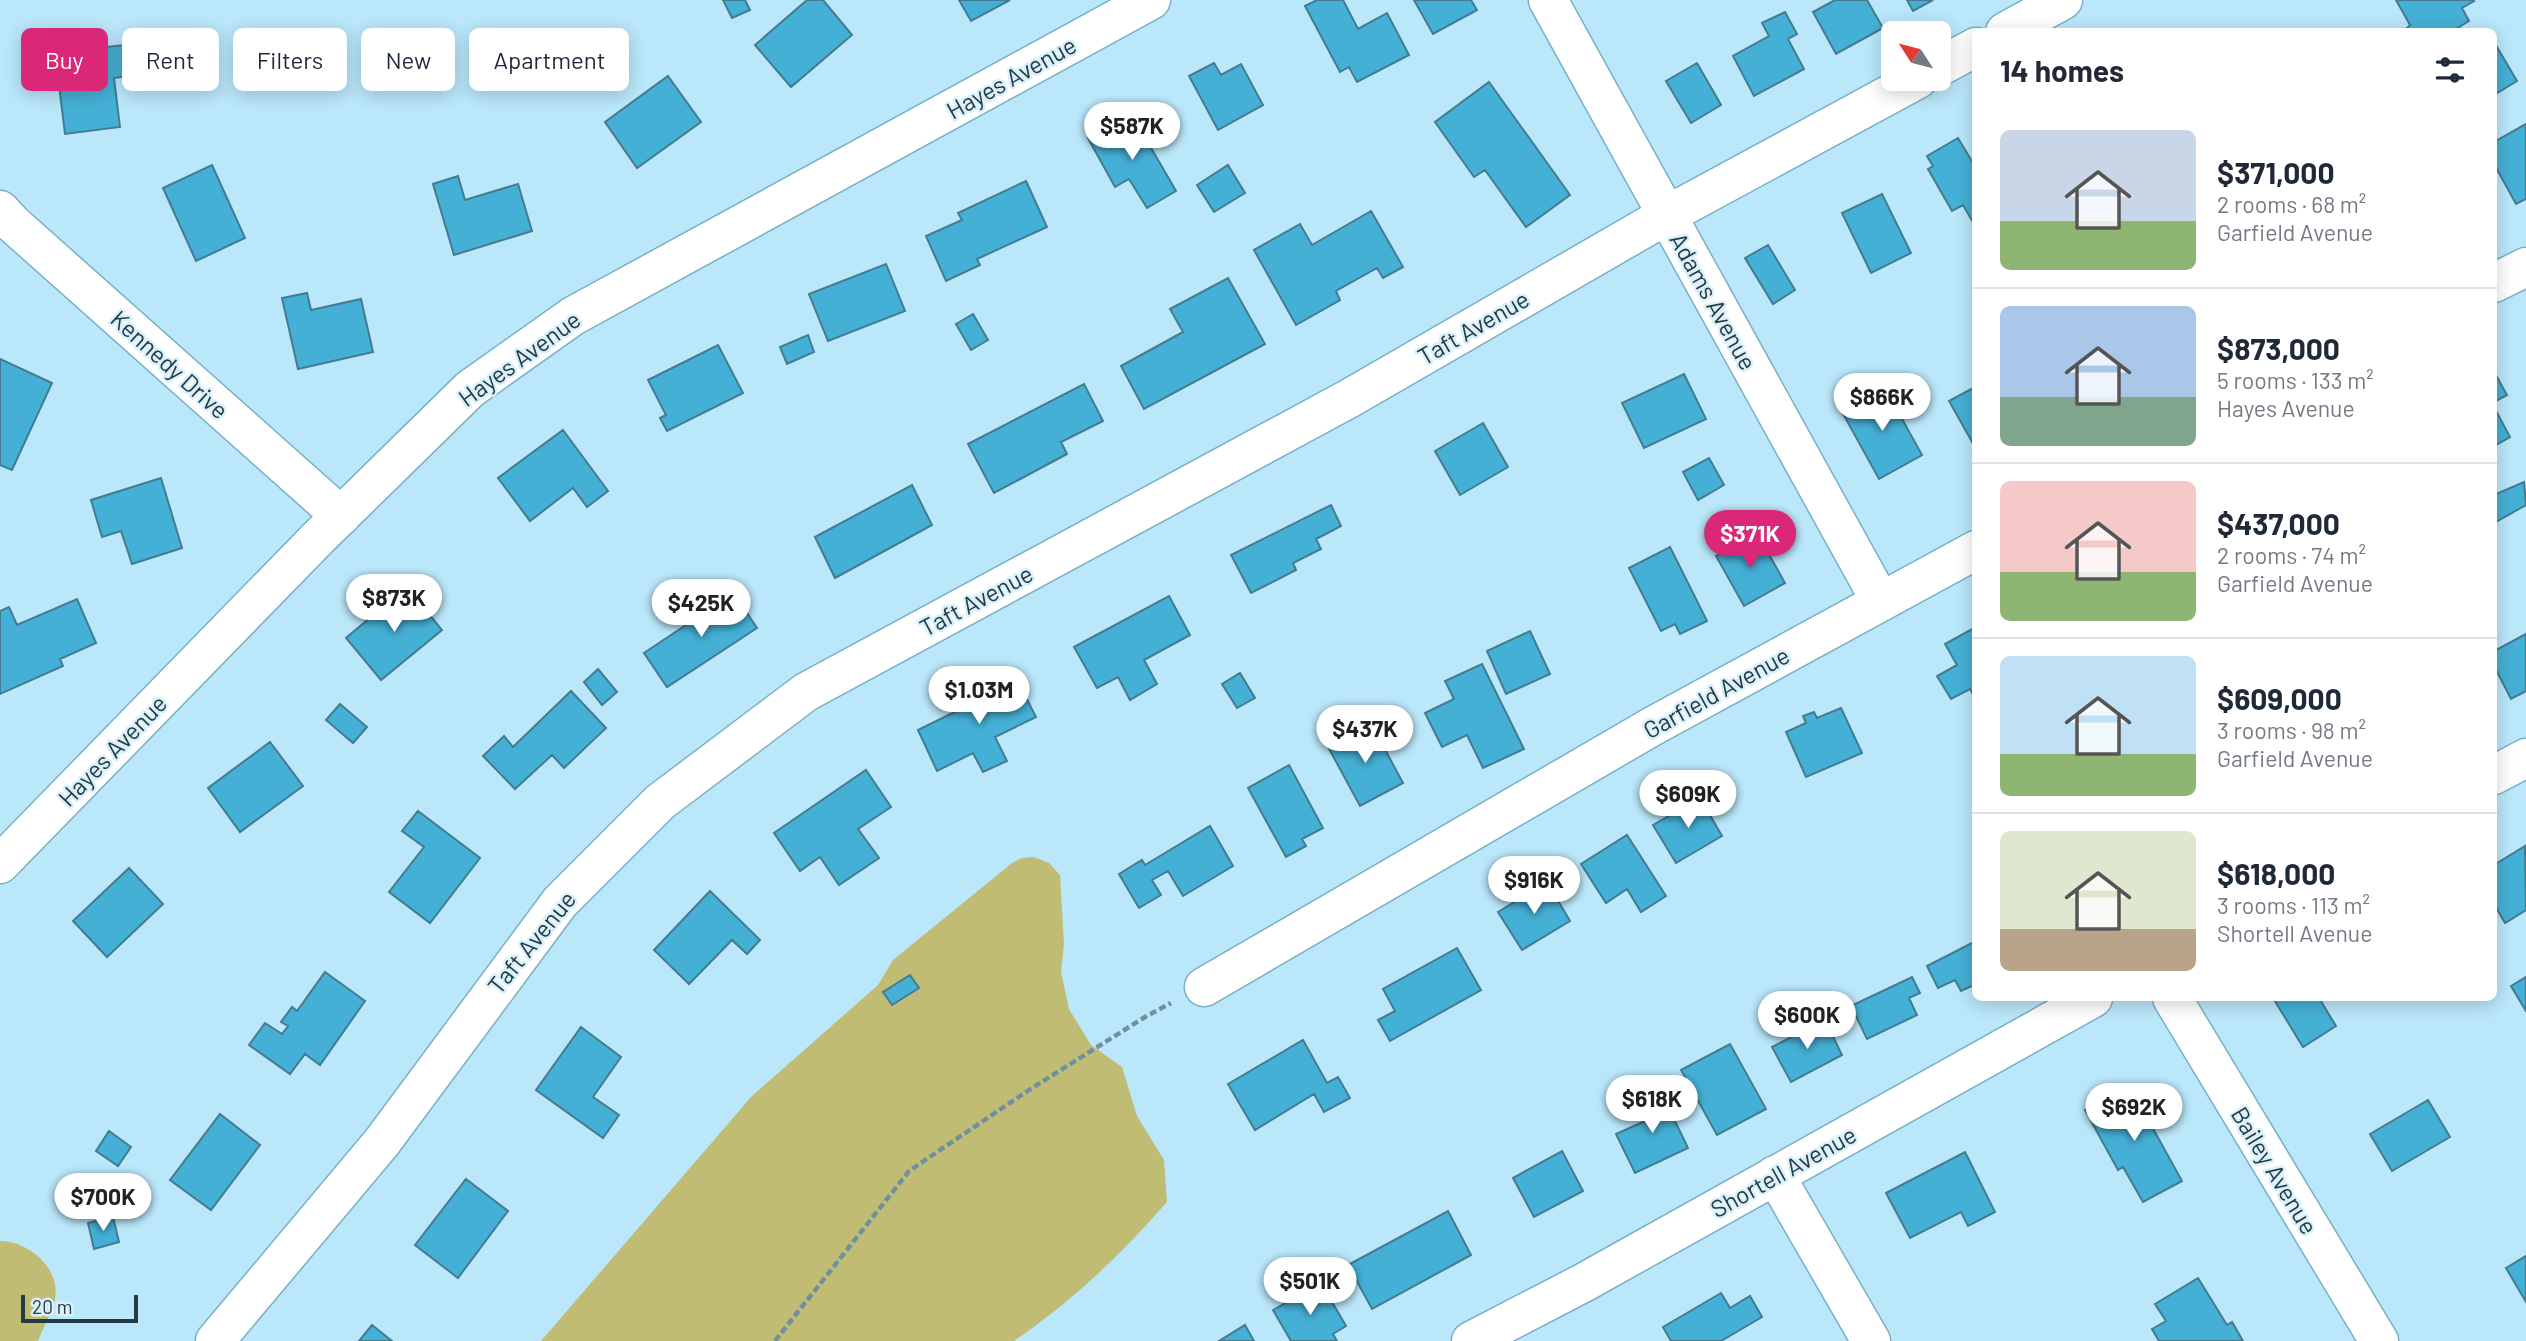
<!DOCTYPE html>
<html lang="en">
<head>
<meta charset="utf-8">
<style>
	:root { --surface:#fff; --page:#f6f6f7; --text:#1f2937; --muted:#747a83; --line:#e0e1e3; --accent:#db2777 }
	body { margin:0; font-family:Barlow,sans-serif; background:var(--page); color:var(--text); height:100vh; display:flex; flex-direction:column; font-size:26px; white-space:nowrap }
	* { box-sizing:border-box; margin:0 }
	p { font-size:23px; color:var(--muted) }
	.icon { flex:none; width:38px; height:38px; fill:none; stroke:currentColor; stroke-width:2; stroke-linecap:round; stroke-linejoin:round }
	.map { position:relative; flex:1; overflow:hidden }
	.sheet { position:absolute; left:1972px; top:28px; width:525px; height:973px; display:flex; flex-direction:column; background:var(--surface); border-radius:10px; box-shadow:0 4px 18px #0003 }
	.sheet>* { flex:none }
	.hud { position:absolute; left:21px; top:28px; width:665px; height:63px; display:flex; gap:14px }
	.needle { width:46px; rotate:306deg }
	.controls { position:absolute; left:1881px; top:21px; display:grid; gap:14px }
	.controls a { display:grid; place-items:center; width:70px; height:70px; border-radius:10px; background:var(--surface); box-shadow:0 4px 18px #0003; font-size:35px }
	.scale { position:absolute; left:21px; bottom:18px; width:117px; box-sizing:border-box; padding-left:7px; border:4px solid #243b44; border-top:0; font-size:19px; line-height:24px; white-space:nowrap; color:#243b44; -webkit-text-stroke:5px #daf0fa; paint-order:stroke }
	.price { position:absolute; translate:-50% -60px; padding:0 16px; border-radius:24px; background:#fff; color:#222; font-size:23px; line-height:46px; filter:drop-shadow(0 2px 4px #0008) }
	.price::after { content:''; position:absolute; left:50%; top:42px; width:21px; height:16px; margin-left:-10px; background:inherit; clip-path:polygon(0 0,100% 0,50% 100%) }
	.price.selected { background:var(--accent); color:#fff }
	ul { padding:0; list-style:none }
	li { display:flex; align-items:center; gap:21px; height:175px; padding:0 28px }
	li+li { border-top:2px solid var(--line) }
	li span { display:grid; place-items:center; flex:none; width:196px; height:140px; border-radius:10px; color:#555 }
	li>.icon { margin-inline-start:auto }
	span .icon { width:84px; height:84px; fill:#fffc; stroke-width:1 }
	li b { font-size:30px }
	h2 { display:flex; justify-content:space-between; align-items:center; height:84px; padding:0 28px; font-size:30px }
	.chip { padding:0 24px; border-radius:10px; background:var(--surface); box-shadow:0 4px 18px #0003; font-size:24px; line-height:63px }
	.chip.selected { background:var(--accent); color:#fff }
	.map>svg:first-child { display:block }
</style>
</head>
<body>
<div class="map">
<svg width="2526" height="1341" viewBox="0 0 2526 1341">
	<rect width="100%" height="100%" fill="#bae7fa"/>
	<path fill="#c1bc74" d="M1034 857 1049 863 1060 875 1064 944 1061 972 1069 1009 1091 1045 1122 1067 1137 1116 1164 1160 1167 1202C1121 1255 1072 1301 1014 1341H541L751 1097 878 985 893 960 1012 863 1022 858Z
		M0 1241C28 1241 61 1268 55 1299 52 1313 43 1328 38 1341H0Z"/>
	<path fill="#45b0d6" stroke="#447b90" stroke-width="2" d="M723 0H745L750 10 732 18Z
		M807 0H823L852 35 791 87 755 45Z
		M959 0H1010L971 21Z
		M1317 0H1343L1358 29 1387 13 1409 55 1357 82 1349 67 1340 72 1305 6Z
		M1414 0H1471L1477 10 1433 34Z
		M1835 0H1867L1883 28 1836 54 1813 12Z
		M1907 0H1933L1913 11Z
		M2396 0H2473L2474 1 2462 8 2469 21 2451 32H2403L2410 25Z
		M1785 12 1797 34 1788 39 1804 69 1754 96 1733 56 1769 36 1762 23Z
		M2494 42 2517 81 2494 95Z
		M132 44 136 75 114 78 120 127 65 134 55 53Z
		M1214 63 1221 75 1241 64 1263 105 1218 130 1189 76Z
		M1697 63 1721 105 1691 123 1666 81Z
		M668 76 701 122 637 168 605 122Z
		M1489 82 1570 195 1526 227 1485 170 1474 177 1435 122Z
		M1117 121 1121 129 1136 122 1176 191 1147 208 1129 179 1115 187 1088 138Z
		M2526 124V199L2516 204 2494 164V142Z
		M1958 138 1976 168 1974 224 1963 205 1952 211 1928 169 1933 166 1927 156Z
		M212 165 245 238 196 261 163 188Z
		M1228 165 1245 193 1214 212 1197 185Z
		M458 176 465 200 518 184 532 231 454 255 433 184Z
		M1026 181 1047 227 977 259 980 265 946 281 926 236 962 220 958 213Z
		M1882 194 1911 253 1871 273 1842 213Z
		M1371 211 1403 267 1383 278 1377 268 1336 291 1340 300 1296 325 1254 250 1300 224 1312 245Z
		M1768 245 1795 290 1773 304 1745 258Z
		M886 264 905 311 828 341 809 294Z
		M1228 278 1265 344 1144 409 1121 366 1183 332 1170 309Z
		M307 293 311 310 361 299 373 352 298 369 282 298Z
		M973 314 988 340 971 350 956 324Z
		M808 335 814 352 787 364 780 347Z
		M718 345 743 393 667 431 660 418 666 415 648 380Z
		M0 359 52 383 12 470 0 465Z
		M1684 374 1706 419 1644 448 1622 403Z
		M2497 377 2507 395 2494 402V379Z
		M1084 384 1103 421 1061 442 1067 454 994 493 968 444Z
		M1975 387 1976 388V449L1949 401Z
		M1885 388 1922 455 1879 479 1842 412Z
		M2494 407 2510 437 2494 446Z
		M1483 423 1508 467 1460 495 1435 451Z
		M563 430 608 491 587 507 573 488 530 521 498 478Z
		M1709 458 1724 485 1698 500 1683 472Z
		M161 478 182 548 132 564 121 531 102 537 91 500Z
		M2524 482 2526 505 2494 523V495Z
		M912 485 932 525 835 578 815 537Z
		M1331 505 1341 526 1316 539 1321 549 1293 563 1296 570 1251 593 1231 555Z
		M1757 533 1785 583 1744 606 1716 556Z
		M1670 547 1707 621 1680 634 1675 624 1661 631 1629 568Z
		M407 587 442 630 381 680 346 638Z
		M731 589 757 628 667 687 644 653 704 613 702 609Z
		M1169 596 1190 635 1144 660 1157 684 1130 700 1118 677 1097 688 1074 647Z
		M77 599 96 643 60 659 63 666 0 694V611L9 607 17 625Z
		M1976 627V700L1970 689 1951 699 1937 676 1957 665 1945 644Z
		M1530 631 1550 674 1506 694 1487 651Z
		M2526 634V691L2511 699 2494 666V651Z
		M1482 664 1524 749 1483 768 1467 735 1442 747 1425 713 1454 699 1445 681Z
		M598 669 617 692 602 705 584 682Z
		M1013 672 1036 717 995 737 1007 761 983 772 973 753 937 771 918 730 987 696 983 687Z
		M1240 673 1255 698 1237 708 1222 684Z
		M571 691 606 728 564 768 552 755 515 789 483 756 504 736 513 747Z
		M340 704 367 727 353 743 326 720Z
		M1841 708 1862 753 1806 777 1786 732 1806 723 1803 716 1814 712 1817 718Z
		M1364 724 1375 746 1381 742 1403 783 1360 806 1327 745Z
		M270 742 303 786 240 832 208 788Z
		M1289 765 1323 828 1302 839 1306 846 1286 857 1248 788Z
		M866 770 891 807 858 829 879 858 839 885 820 857 800 871 774 833Z
		M1700 798 1722 836 1676 863 1653 825Z
		M418 811 480 858 430 923 389 892 424 847 402 831Z
		M1210 826 1233 866 1183 896 1168 871 1152 880 1161 895 1139 908 1119 874 1142 860 1145 865Z
		M1627 835 1666 896 1641 912 1627 889 1606 903 1581 864Z
		M2525 846 2526 910 2505 923 2494 904V865Z
		M129 868 163 904 107 957 73 921Z
		M1547 882 1570 921 1522 950 1498 912Z
		M710 891 760 940 747 954 732 940 689 984 654 950Z
		M1976 941V984L1961 991 1955 980 1938 988 1927 966Z
		M1457 948 1481 990 1390 1041 1378 1020 1395 1011 1383 989Z
		M325 972 365 1001 320 1065 305 1054 290 1074 249 1045 265 1023 282 1034 288 1026 281 1022 292 1007 297 1011Z
		M910 975 919 988 892 1005 883 992Z
		M1912 977 1920 993 1909 998 1917 1015 1867 1039 1851 1006Z
		M2526 977V1011L2511 986Z
		M2273 998H2319L2336 1026 2303 1047Z
		M1825 1020 1842 1055 1791 1082 1772 1047Z
		M581 1027 621 1057 593 1097 619 1115 603 1138 536 1090Z
		M1303 1040 1327 1083 1338 1077 1350 1098 1324 1112 1314 1094 1255 1130 1228 1084Z
		M1730 1044 1766 1109 1717 1135 1681 1070Z
		M2129 1085 2182 1181 2143 1202 2123 1167 2118 1170 2085 1110Z
		M1661 1092 1688 1148 1635 1173 1616 1134 1645 1121 1637 1103Z
		M2428 1100 2450 1137 2392 1171 2370 1134Z
		M220 1114 260 1145 211 1210 170 1180Z
		M109 1131 131 1147 118 1166 96 1151Z
		M1562 1151 1583 1191 1534 1217 1513 1178Z
		M1965 1152 1995 1212 1968 1226 1961 1212 1910 1238 1886 1193Z
		M466 1179 508 1211 458 1278 415 1245Z
		M1448 1211 1471 1255 1372 1309 1348 1265Z
		M113 1217 119 1242 94 1249 88 1223Z
		M2526 1256V1302L2506 1268Z
		M2198 1278 2227 1325 2232 1322 2243 1341H2159L2152 1329 2166 1321 2155 1304Z
		M1321 1283 1346 1326 1333 1334 1337 1341H1291L1273 1310Z
		M1721 1293 1730 1308 1750 1296 1762 1317 1721 1341H1671L1663 1327Z
		M372 1325 392 1341H359Z
		M1245 1325 1254 1341H1219Z"/>
	<g fill="none" stroke-linecap="round" stroke-linejoin="round">
		<g stroke="#79b0c6" stroke-width="41">
			<path id="minor" d="M1548 0 1881 602
				M2005 32 2063 0
				M1939 67 1976 47
				M0 210 12 223 341 516
				M2494 283 2526 267
				M2494 775 2526 758
				M0 864 318 538 470 389 573 316 1151 0
				M1204 987 1653 726 1976 550
				M2172 998 2379 1341
				M1775 1175 1871 1341
				M215 1341 382 1142 560 902 660 802 806 692 1350 398 1667 215 1918 79
				M1471 1341 1583 1283 2093 998"/>
		</g>
		<path stroke="#6f919f" stroke-width="4.5" stroke-dasharray="7 3.5" stroke-linecap="butt" d="M775 1341 909 1171 1029 1090 1145 1017 1171 1003"/>
		<use href="#minor" stroke="#fff" stroke-width="38"/>
	</g>
	<g text-anchor="middle" dominant-baseline="central" stroke-width="5" stroke-linejoin="round" paint-order="stroke">
		<g font-size="24" fill="#243b44" stroke="#daf0fa">
			<text transform="translate(1011 77) rotate(-29)">Hayes Avenue</text>
			<text transform="translate(1714 301) rotate(61)">Adams Avenue</text>
			<text transform="translate(1473 327) rotate(-30)">Taft Avenue</text>
			<text transform="translate(519 358) rotate(-36)">Hayes Avenue</text>
			<text transform="translate(170 364) rotate(42)">Kennedy Drive</text>
			<text transform="translate(976 600) rotate(-28)">Taft Avenue</text>
			<text transform="translate(1716 692) rotate(-29)">Garfield Avenue</text>
			<text transform="translate(112 750) rotate(-46)">Hayes Avenue</text>
			<text transform="translate(531 942) rotate(-51)">Taft Avenue</text>
			<text transform="translate(2275 1170) rotate(59)">Bailey Avenue</text>
			<text transform="translate(1783 1171) rotate(-29)">Shortell Avenue</text>
		</g>
	</g>
</svg>
<div class="controls">
<a><svg class="needle" viewBox="-14 -14 28 28"><path d="M0-13l5 13h-10z" fill="#e53935"/><path d="M0 13l5-13h-10z" fill="#747a83"/></svg></a>
</div>
<div class="scale">20 m</div>
<b class="price" style="left:1132px;top:162px">$587K</b>
<b class="price" style="left:1882px;top:433px">$866K</b>
<b class="price selected" style="left:1750px;top:570px">$371K</b>
<b class="price" style="left:394px;top:634px">$873K</b>
<b class="price" style="left:701px;top:639px">$425K</b>
<b class="price" style="left:979px;top:726px">$1.03M</b>
<b class="price" style="left:1365px;top:765px">$437K</b>
<b class="price" style="left:1688px;top:830px">$609K</b>
<b class="price" style="left:1534px;top:916px">$916K</b>
<b class="price" style="left:1807px;top:1051px">$600K</b>
<b class="price" style="left:1652px;top:1135px">$618K</b>
<b class="price" style="left:2134px;top:1143px">$692K</b>
<b class="price" style="left:103px;top:1233px">$700K</b>
<b class="price" style="left:1310px;top:1317px">$501K</b>
<div class="hud">
<a class="chip selected">Buy</a>
<a class="chip">Rent</a>
<a class="chip">Filters</a>
<a class="chip">New</a>
<a class="chip">Apartment</a>
</div>
<section class="sheet">
<h2>14 homes<svg class="icon" aria-label="filters" viewBox="0 0 24 24"><path d="M4 7h16M4 17h16"/><circle cx="9" cy="7" r="2"/><circle cx="15" cy="17" r="2"/></svg></h2>
<ul>
<li><span style="background:linear-gradient(#c9d6e8 65%,#8fb573 0)"><svg class="icon" aria-label="home" viewBox="0 0 24 24"><path d="M3 11l9-7 9 7M6 9v11h12V9"/></svg></span><div><b>$371,000</b><p>2 rooms · 68 m²</p><p>Garfield Avenue</p></div></li>
<li><span style="background:linear-gradient(#a9c7e8 65%,#7fa58c 0)"><svg class="icon" aria-label="home" viewBox="0 0 24 24"><path d="M3 11l9-7 9 7M6 9v11h12V9"/></svg></span><div><b>$873,000</b><p>5 rooms · 133 m²</p><p>Hayes Avenue</p></div></li>
<li><span style="background:linear-gradient(#f6c9c9 65%,#8fb573 0)"><svg class="icon" aria-label="home" viewBox="0 0 24 24"><path d="M3 11l9-7 9 7M6 9v11h12V9"/></svg></span><div><b>$437,000</b><p>2 rooms · 74 m²</p><p>Garfield Avenue</p></div></li>
<li><span style="background:linear-gradient(#bfe0f5 70%,#8fb573 0)"><svg class="icon" aria-label="home" viewBox="0 0 24 24"><path d="M3 11l9-7 9 7M6 9v11h12V9"/></svg></span><div><b>$609,000</b><p>3 rooms · 98 m²</p><p>Garfield Avenue</p></div></li>
<li><span style="background:linear-gradient(#dfe7d0 70%,#b9a48a 0)"><svg class="icon" aria-label="home" viewBox="0 0 24 24"><path d="M3 11l9-7 9 7M6 9v11h12V9"/></svg></span><div><b>$618,000</b><p>3 rooms · 113 m²</p><p>Shortell Avenue</p></div></li>
</ul>
</section>
</div>
</body>
</html>
